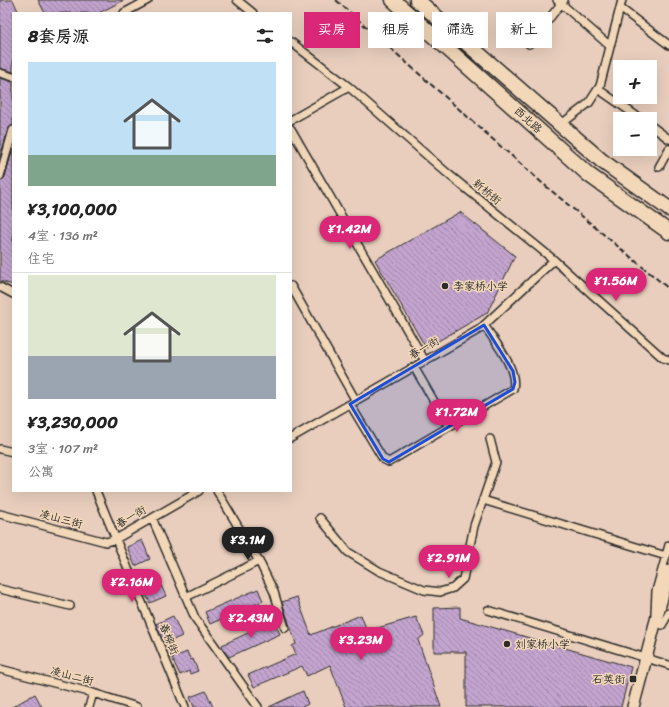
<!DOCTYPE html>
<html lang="zh">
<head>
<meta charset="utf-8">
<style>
	:root { --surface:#fff; --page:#f2f2f2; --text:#222; --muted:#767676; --line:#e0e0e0; --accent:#db2777 }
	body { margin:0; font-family:Sriracha,"LXGW WenKai TC",sans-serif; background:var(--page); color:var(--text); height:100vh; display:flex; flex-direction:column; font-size:15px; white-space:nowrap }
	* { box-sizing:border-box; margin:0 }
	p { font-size:13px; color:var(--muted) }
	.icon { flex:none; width:22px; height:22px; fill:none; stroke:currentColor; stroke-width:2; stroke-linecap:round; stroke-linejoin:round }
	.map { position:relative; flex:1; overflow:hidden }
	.sheet { position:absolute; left:12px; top:12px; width:280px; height:480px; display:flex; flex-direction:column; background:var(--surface); border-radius:0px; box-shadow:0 4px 16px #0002 }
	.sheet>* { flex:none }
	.hud { position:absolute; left:304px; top:12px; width:305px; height:36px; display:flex; gap:8px }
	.tools { position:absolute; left:613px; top:60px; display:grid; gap:8px }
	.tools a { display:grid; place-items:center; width:44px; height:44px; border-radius:0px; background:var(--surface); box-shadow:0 4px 16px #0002; font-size:20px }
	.price { position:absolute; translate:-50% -34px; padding:0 9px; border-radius:14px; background:var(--accent); color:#fff; font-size:13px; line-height:26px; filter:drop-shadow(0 1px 2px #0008) }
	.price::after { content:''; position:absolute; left:50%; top:24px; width:12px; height:9px; margin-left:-6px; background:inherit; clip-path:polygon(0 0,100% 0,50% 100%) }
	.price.current { background:#222; color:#fff }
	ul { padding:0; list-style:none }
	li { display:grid; align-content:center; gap:8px; height:212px; padding:0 16px }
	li+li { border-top:1px solid var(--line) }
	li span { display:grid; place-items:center; height:124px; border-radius:0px; color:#555 }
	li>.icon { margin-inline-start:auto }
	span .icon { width:72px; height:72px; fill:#fffc; stroke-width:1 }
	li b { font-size:17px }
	h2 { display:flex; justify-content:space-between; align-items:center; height:48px; padding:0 16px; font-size:17px }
	.pill { padding:0 14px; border-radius:0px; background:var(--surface); box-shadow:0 4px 16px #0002; font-size:14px; line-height:36px }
	.pill.current { background:var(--accent); color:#fff }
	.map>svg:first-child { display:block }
</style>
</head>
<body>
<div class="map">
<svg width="669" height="707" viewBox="0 0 669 707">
	<defs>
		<pattern id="building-back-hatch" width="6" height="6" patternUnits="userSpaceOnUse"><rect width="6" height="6" fill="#c3a4cf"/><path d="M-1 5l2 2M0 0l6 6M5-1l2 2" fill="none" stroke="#9f86a8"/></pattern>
	</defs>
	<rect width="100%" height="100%" fill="#e9cebd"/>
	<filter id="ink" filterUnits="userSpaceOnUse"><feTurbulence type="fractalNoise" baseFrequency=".025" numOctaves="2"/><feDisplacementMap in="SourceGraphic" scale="8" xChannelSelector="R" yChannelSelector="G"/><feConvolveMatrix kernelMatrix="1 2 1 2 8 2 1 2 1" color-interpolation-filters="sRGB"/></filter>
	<g filter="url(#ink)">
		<path fill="url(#building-back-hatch)" stroke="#2b2b2b" d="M0 0H13L19 13H13V72L0 68Z
			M38 0H124L99 13H45Z
			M0 78 13 82V125L8 129 0 158Z
			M13 148V285L0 281V181L5 177Z
			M460 212 515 256 487 313 426 348 375 260Z
			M142 540 150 559 135 566 127 547Z
			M158 579 166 596 150 603 142 586Z
			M258 589 263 601 210 624 205 612Z
			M297 597 311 635 361 615 367 631 416 617 424 635 418 640 441 707H346L330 665 307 676 302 666 254 687 248 675 296 654 292 646 296 644 282 602Z
			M460 607V618L631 667 621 707H466V652H434V608Z
			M173 616 182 636 164 644 156 624Z
			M274 621 280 634 229 657 224 651 222 645Z
			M187 652 191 660 193 659 198 671 190 674 189 671 180 675 172 658Z
			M206 691 213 707H194L190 697Z
			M303 691 308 704 302 707H269Z
			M35 694 42 707H12Z"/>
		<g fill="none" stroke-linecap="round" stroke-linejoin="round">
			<g stroke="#2b2b2b" stroke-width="10">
				<path id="street" d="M237 0 253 13
					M557 0 610 46
					M620 8 669 45
					M124 13 148 0
					M291 42 349 87 447 173 554 260 663 358 669 360
					M529 44 564 0
					M0 73 13 77
					M598 89 641 119
					M291 120 349 87
					M560 125 589 103 600 86 622 0
					M650 125 669 139
					M291 129 425 361
					M659 167 669 149
					M0 176 13 130
					M291 286 356 401
					M0 287 13 294
					M414 367 449 427
					M350 404 383 459 389 462 513 389C518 369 495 342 484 325
					M291 438 480 329 554 260
					M0 449 13 452
					M96 491 185 707
					M217 491 261 565 274 592 285 628
					M483 500 666 556
					M0 514 106 542 116 539 199 491
					M152 518 195 618 258 707
					M320 518 348 552 379 571 424 590 440 592 453 588 463 579 474 526 496 462 490 439
					M0 589 70 606
					M186 597 259 561
					M488 610 669 665
					M655 613 656 591 669 545
					M662 625 669 613
					M0 669 93 693 137 707
					M89 707 93 693"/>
			</g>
			<g stroke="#2b2b2b" stroke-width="14">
				<path id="secondary" d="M633 707 669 571"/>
			</g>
			<g stroke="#2b2b2b" stroke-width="17">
				<path id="highway" d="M393 0 589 175 669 232
					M417 0 602 161 669 209"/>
			</g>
			<use href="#street" stroke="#f2d8b9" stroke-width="7"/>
			<use href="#secondary" stroke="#f2d8b9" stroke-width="11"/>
			<use href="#highway" stroke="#f2d8b9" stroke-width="14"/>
			<path stroke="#2b2b2b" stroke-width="2" stroke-dasharray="6 3" stroke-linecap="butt" d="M336 0 541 182 669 289"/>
		</g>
	</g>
	<path fill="#1d4ed8" fill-opacity="0.2" stroke="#1d4ed8" stroke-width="3" stroke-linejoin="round" d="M484 325 513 371 515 382 513 389 389 462 383 459 350 404Z"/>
	<g fill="#2b2b2b" stroke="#f2d8b9" stroke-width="1.5">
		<circle cx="445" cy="286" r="4"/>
		<circle cx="507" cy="644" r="4"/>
		<rect x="629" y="675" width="8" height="8" rx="2"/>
	</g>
	<g text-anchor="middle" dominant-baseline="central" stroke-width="3" stroke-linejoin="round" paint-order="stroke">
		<g font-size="11" fill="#2b2b2b" stroke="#f2d8b9">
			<text transform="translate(528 120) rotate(42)">西北路</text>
			<text transform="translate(487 192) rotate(39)">新桥街</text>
			<text transform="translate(424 348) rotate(-30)">春一街</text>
			<text transform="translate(131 517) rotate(-30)">春一街</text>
			<text transform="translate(61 519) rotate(15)">凌山三街</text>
			<text transform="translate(169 639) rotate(68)">春柳街</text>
			<text transform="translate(72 676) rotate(15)">凌山二街</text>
		</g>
		<g font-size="11" fill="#2b2b2b" stroke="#f2d8b9" text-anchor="start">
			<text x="453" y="286">李家桥小学</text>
			<text x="515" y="644">刘家桥小学</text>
			<text x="625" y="679" text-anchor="end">石英街</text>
		</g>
	</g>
</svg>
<div class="tools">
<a>+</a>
<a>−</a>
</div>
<b class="price" style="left:350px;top:250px">¥1.42M</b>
<b class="price" style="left:616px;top:302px">¥1.56M</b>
<b class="price" style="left:457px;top:433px">¥1.72M</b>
<b class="price current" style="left:248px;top:561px">¥3.1M</b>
<b class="price" style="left:449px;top:579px">¥2.91M</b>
<b class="price" style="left:132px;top:603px">¥2.16M</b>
<b class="price" style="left:251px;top:639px">¥2.43M</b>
<b class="price" style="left:361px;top:661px">¥3.23M</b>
<div class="hud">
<a class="pill current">买房</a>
<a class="pill">租房</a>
<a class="pill">筛选</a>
<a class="pill">新上</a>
</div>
<section class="sheet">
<h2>8套房源<svg class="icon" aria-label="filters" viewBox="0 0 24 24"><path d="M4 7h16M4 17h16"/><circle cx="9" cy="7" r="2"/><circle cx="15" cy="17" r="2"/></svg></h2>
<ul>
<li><span style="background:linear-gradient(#bfe0f5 75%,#7fa58c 0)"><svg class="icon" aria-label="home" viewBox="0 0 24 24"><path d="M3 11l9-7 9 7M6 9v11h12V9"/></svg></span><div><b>¥3,100,000</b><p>4室 · 136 m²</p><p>住宅</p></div></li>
<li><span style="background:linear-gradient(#dfe7d0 65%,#9aa5b1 0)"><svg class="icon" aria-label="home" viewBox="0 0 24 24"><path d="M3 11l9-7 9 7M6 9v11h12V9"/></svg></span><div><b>¥3,230,000</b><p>3室 · 107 m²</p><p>公寓</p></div></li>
</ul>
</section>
</div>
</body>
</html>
